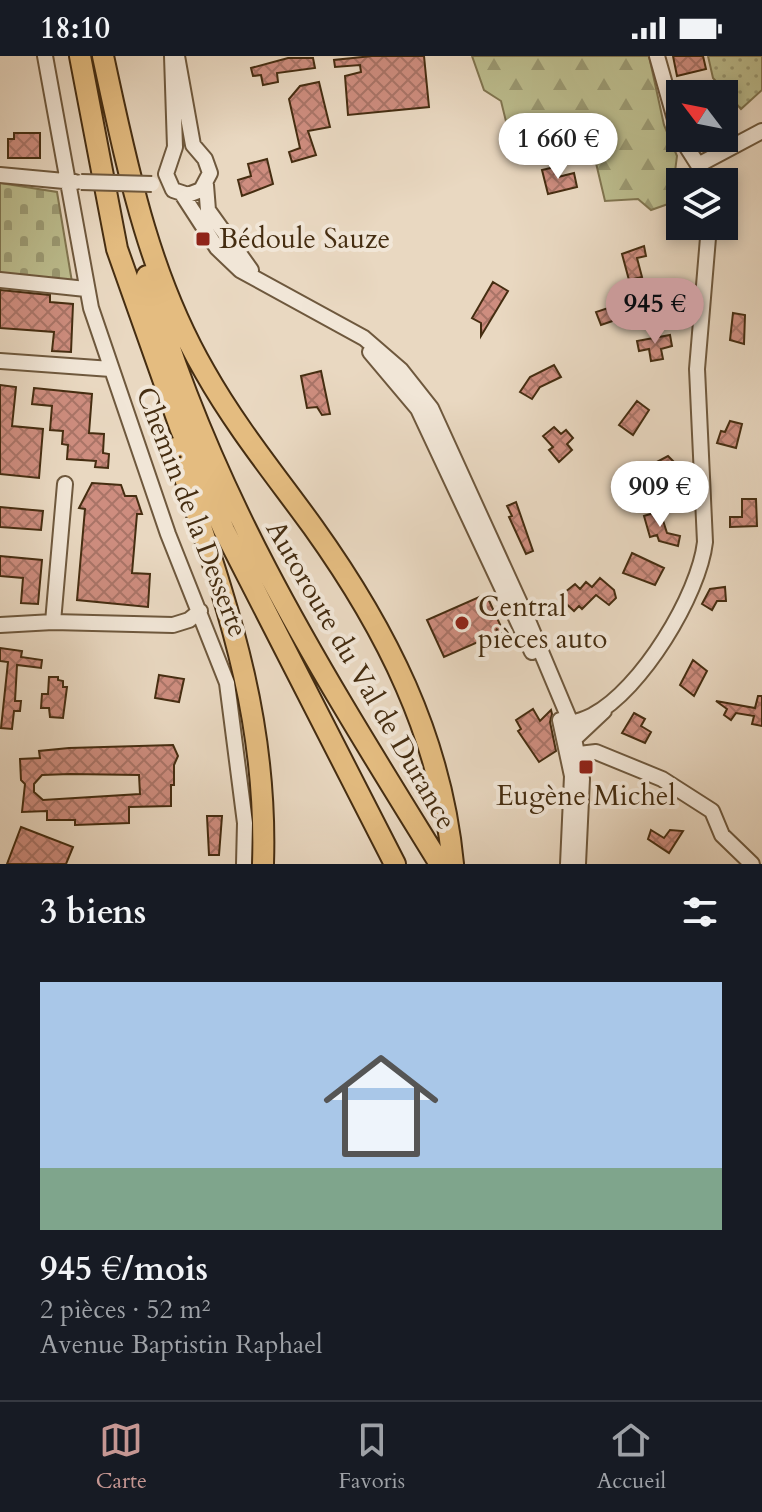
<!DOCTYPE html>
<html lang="fr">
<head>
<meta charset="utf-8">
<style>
	:root { --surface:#171b24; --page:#242831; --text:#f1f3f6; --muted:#9ea1a6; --line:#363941; --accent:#c59692 }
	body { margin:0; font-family:Cardo,serif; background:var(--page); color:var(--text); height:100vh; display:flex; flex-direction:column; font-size:30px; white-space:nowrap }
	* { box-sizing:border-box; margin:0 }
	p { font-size:26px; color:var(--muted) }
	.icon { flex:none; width:44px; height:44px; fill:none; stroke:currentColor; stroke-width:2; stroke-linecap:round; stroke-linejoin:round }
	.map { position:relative; height:808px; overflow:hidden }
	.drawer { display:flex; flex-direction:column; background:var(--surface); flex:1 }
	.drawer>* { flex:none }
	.needle { width:52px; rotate:302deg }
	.controls { position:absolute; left:666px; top:24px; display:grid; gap:16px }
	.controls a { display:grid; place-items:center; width:72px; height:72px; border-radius:0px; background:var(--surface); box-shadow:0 4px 12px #0003; font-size:40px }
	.price { position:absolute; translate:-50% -68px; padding:0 18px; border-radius:28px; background:#fff; color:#222; font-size:26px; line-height:52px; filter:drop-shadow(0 2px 4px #0008) }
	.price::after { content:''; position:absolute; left:50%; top:48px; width:24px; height:18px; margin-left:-12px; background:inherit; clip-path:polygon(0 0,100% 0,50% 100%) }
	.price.active { background:var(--accent); color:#111 }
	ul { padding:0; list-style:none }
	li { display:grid; align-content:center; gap:16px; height:424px; padding:0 40px }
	li span { display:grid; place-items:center; height:248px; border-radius:0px; color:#555 }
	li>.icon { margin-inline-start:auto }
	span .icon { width:144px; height:144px; fill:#fffc; stroke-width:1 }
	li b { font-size:34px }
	h2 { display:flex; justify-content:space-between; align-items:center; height:96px; padding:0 40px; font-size:34px }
	.status { display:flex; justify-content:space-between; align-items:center; height:56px; padding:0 40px; background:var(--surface); direction:ltr }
	.status svg { height:22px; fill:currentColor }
	.menu { display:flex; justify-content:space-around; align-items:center; height:112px; border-top:2px solid var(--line); background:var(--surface); font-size:22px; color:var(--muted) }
	.menu a { display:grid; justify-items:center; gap:4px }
	.menu .active { color:var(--accent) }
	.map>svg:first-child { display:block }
</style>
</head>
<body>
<div class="status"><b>18:10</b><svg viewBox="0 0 49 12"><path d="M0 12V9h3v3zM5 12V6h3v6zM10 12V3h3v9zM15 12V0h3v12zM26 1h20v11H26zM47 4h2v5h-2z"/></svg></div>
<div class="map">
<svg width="762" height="808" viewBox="0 0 762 808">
	<defs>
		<pattern id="grass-dots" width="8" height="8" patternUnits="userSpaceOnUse" patternTransform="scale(2)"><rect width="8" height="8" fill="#bcbd8e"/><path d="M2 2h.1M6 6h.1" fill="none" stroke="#9b9a73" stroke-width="1.8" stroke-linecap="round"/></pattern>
		<pattern id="forest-firs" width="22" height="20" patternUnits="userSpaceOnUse" patternTransform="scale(2)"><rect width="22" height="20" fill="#bcbd8e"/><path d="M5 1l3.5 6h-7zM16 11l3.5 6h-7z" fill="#9b9a73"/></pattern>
		<pattern id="cemetery-stones" width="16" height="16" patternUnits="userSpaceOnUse" patternTransform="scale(2)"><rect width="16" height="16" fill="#bcbd8e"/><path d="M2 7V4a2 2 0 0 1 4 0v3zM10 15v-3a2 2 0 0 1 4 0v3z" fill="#9b9a73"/></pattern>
		<pattern id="building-cross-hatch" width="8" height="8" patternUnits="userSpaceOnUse" patternTransform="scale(2)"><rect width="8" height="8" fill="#ce8d7f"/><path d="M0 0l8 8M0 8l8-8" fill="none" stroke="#a97467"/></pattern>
	</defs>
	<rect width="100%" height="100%" fill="#e9d8c1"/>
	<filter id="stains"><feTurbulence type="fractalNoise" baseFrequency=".0025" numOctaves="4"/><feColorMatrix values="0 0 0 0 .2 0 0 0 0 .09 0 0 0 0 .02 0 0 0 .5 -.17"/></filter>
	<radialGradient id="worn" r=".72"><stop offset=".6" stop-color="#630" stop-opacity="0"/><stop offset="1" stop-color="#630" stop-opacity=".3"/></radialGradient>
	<path fill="url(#grass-dots)" stroke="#807550" stroke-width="2" d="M708 0H762V34L741 53 713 22Z"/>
	<path fill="url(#forest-firs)" stroke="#807550" stroke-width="2" d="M472 0H649L664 69 677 100 671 147 651 154 638 143 605 145 591 86 515 102 501 45 484 34Z"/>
	<path fill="url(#cemetery-stones)" stroke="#807550" stroke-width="2" d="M0 127 57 136 72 226 0 219Z"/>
	<path fill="url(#building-cross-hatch)" stroke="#452d11" stroke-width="2" fill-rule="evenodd" d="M372 0H424L429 51 348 59 345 20 361 16 360 9 335 11 334 4Z
		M673 0H703L706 13 677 20Z
		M288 2H313L315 12 277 17 278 26 263 29 261 19 253 20 251 12Z
		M319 26 330 71 308 75 316 99 292 106 289 96 300 92 289 43 300 30Z
		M14 77H40V102H8V83H14Z
		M267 103 273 128 242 140 238 124 251 120 248 108Z
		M555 111 558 121 574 117 577 131 548 138 542 114Z
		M644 190 646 200 637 202 642 221 629 224 622 198Z
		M493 226 508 235 481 280V267L472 262Z
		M0 234 50 239V246L73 248 71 296 52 295 54 276 0 272Z
		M620 248 624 261 601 269 596 256Z
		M733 257 745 259 744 288 730 284Z
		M670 279 672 290 661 293 663 303 651 305 649 293 639 295 637 285Z
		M554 309 561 321 540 331 532 343 520 336 530 321Z
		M321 315 330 358 322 359 317 351 307 352 301 320Z
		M0 329 16 331 12 370 43 373 39 422 0 418Z
		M34 332 92 338 89 377 104 378 103 397 109 398 108 412 95 411 96 405 67 403 68 389 62 388 63 375 50 374 52 350 32 348Z
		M637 345 649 354 633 379 619 369Z
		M730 365 742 368 736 392 717 387 721 375 725 376Z
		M554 371 561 378 566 374 573 382 567 388 572 394 559 406 549 394 553 391 543 380Z
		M668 400 676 408 670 411 676 423 663 430 653 408Z
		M92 427 121 429 125 440H136L142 458H137L132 517 150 518 148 551 77 544 85 453 79 452Z
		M742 443H756L757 470 730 471V461H742Z
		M516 446 533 495 526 498 509 461 512 460 507 450Z
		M0 451 43 455 41 474 0 471Z
		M660 455 667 477 680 480 678 490 659 485 657 479 650 481 644 460Z
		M632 497 664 512 655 529 623 517Z
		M0 500 42 504 38 548 21 547 23 522 0 520Z
		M600 522 614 534 616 542 609 549 596 539 582 553 579 550 574 555 559 541 575 528 580 533 586 526 592 531Z
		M725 531 726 545H717L712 554 702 548 710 533Z
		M486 538 503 575 444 601 427 564Z
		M0 592 22 595 21 601 42 604 41 612 17 609 15 645H21L20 655H14L12 673 1 672 8 606 0 605Z
		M693 604 707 615 694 640 680 629Z
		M159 619 184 623 179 646 155 642Z
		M49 621H58V624L63 625V631H67L63 662 50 661 49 652H41L42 638H48Z
		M758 640H762V670L752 668 754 660 736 657 731 664 724 659 727 653 716 645 755 652Z
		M533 653 540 665 551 654 552 658 550 666 556 695 539 706 518 675 521 673 516 664Z
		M634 657 645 663 641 670 651 676 645 687 622 677Z
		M173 689 178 700 174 709V729H171V750L129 751V767L75 769V764H47V755L22 756 25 728 21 724 20 703 40 702 39 695 69 692ZM70 718 139 719 140 738 43 744 34 736V728L42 719Z
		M207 760H222L219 799H209Z
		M21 771 73 791 66 808H7Z
		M651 774 664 782 670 774 683 775 669 797 648 783Z"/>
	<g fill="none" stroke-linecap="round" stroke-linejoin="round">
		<g stroke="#6e583d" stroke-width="18">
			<path id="minor" d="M45 0 91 252 168 478 227 627 245 767 244 808
				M172 0 175 91 166 118 173 134 188 139 201 134 210 117 205 103 193 89 177 0
				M657 0 680 81
				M681 82 709 126
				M700 108 762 75
				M0 119 75 126
				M206 129 208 154 251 214
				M182 138 217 192 240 214 364 282 401 314 431 352 529 567 571 667 582 723 578 808
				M0 224 86 233
				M370 296 418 353 532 596
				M0 305 111 313
				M53 566 65 428
				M0 569 53 566 173 569 189 564 200 555
				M560 664 572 720 568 808
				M564 670C573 666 584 664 593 659 641 634 699 539 705 486L697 313 709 170
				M570 687 604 655
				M579 698 596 696 662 723 712 755 722 779 752 808"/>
		</g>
		<g stroke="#452d11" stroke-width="24">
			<path id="highway" d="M80 0 117 193 180 371 224 474 395 808
				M103 0C127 110 148 218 205 316 236 371 276 420 313 471 386 573 441 681 453 808
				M147 220C210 441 320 614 440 808
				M175 392C222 536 268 653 263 808"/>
		</g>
		<use href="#minor" stroke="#f1e6d7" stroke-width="14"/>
		<use href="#highway" stroke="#e4bc80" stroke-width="20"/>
		<g stroke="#6e583d" stroke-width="18" stroke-linecap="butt">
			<path id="minor-bridge" d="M81 126 152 128"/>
		</g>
		<use href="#minor-bridge" stroke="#f1e6d7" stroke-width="14"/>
	</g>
	<g fill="#8f2418" stroke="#f1e6d7" stroke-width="3">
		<rect x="195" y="175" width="16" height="16" rx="4"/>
		<circle cx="462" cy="567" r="8"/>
		<rect x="578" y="703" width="16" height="16" rx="4"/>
	</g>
	<g text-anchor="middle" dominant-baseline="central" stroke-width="8" stroke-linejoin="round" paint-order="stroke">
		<g font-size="28" fill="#452d11" stroke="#f1e6d7" text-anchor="start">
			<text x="219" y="183">Bédoule Sauze</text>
			<text x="478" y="551">Central<tspan x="478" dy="32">pièces auto</tspan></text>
			<text x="586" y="740" text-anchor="middle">Eugène Michel</text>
		</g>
		<g font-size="28" fill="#452d11" stroke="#f1e6d7">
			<text transform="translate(192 456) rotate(69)">Chemin de la Desserte</text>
			<text transform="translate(361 619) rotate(60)">Autoroute du Val de Durance</text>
		</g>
	</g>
	<rect width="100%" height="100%" filter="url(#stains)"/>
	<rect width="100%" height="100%" fill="url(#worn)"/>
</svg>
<div class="controls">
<a><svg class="needle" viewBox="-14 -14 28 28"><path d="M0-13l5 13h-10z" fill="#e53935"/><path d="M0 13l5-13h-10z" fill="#9ea1a6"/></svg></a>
<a><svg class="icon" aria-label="layers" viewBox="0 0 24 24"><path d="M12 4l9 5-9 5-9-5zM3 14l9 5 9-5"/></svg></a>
</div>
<b class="price" style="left:558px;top:125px">1 660 €</b>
<b class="price active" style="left:655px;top:290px">945 €</b>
<b class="price" style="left:660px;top:473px">909 €</b>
</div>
<section class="drawer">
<h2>3 biens<svg class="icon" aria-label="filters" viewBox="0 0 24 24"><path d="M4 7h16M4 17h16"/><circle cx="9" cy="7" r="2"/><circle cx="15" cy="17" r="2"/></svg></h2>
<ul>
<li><span style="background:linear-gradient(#a9c7e8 75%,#7fa58c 0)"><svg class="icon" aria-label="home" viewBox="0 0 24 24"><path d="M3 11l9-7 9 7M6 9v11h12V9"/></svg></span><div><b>945 €/mois</b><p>2 pièces · 52 m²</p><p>Avenue Baptistin Raphael</p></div></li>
</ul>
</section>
<nav class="menu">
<a class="active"><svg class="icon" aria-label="map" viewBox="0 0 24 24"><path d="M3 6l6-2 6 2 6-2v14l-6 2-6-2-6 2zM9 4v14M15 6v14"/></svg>Carte</a>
<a><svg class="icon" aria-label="saved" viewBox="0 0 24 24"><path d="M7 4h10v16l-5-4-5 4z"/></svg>Favoris</a>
<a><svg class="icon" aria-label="home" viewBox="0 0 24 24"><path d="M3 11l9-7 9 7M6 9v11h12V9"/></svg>Accueil</a>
</nav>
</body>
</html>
